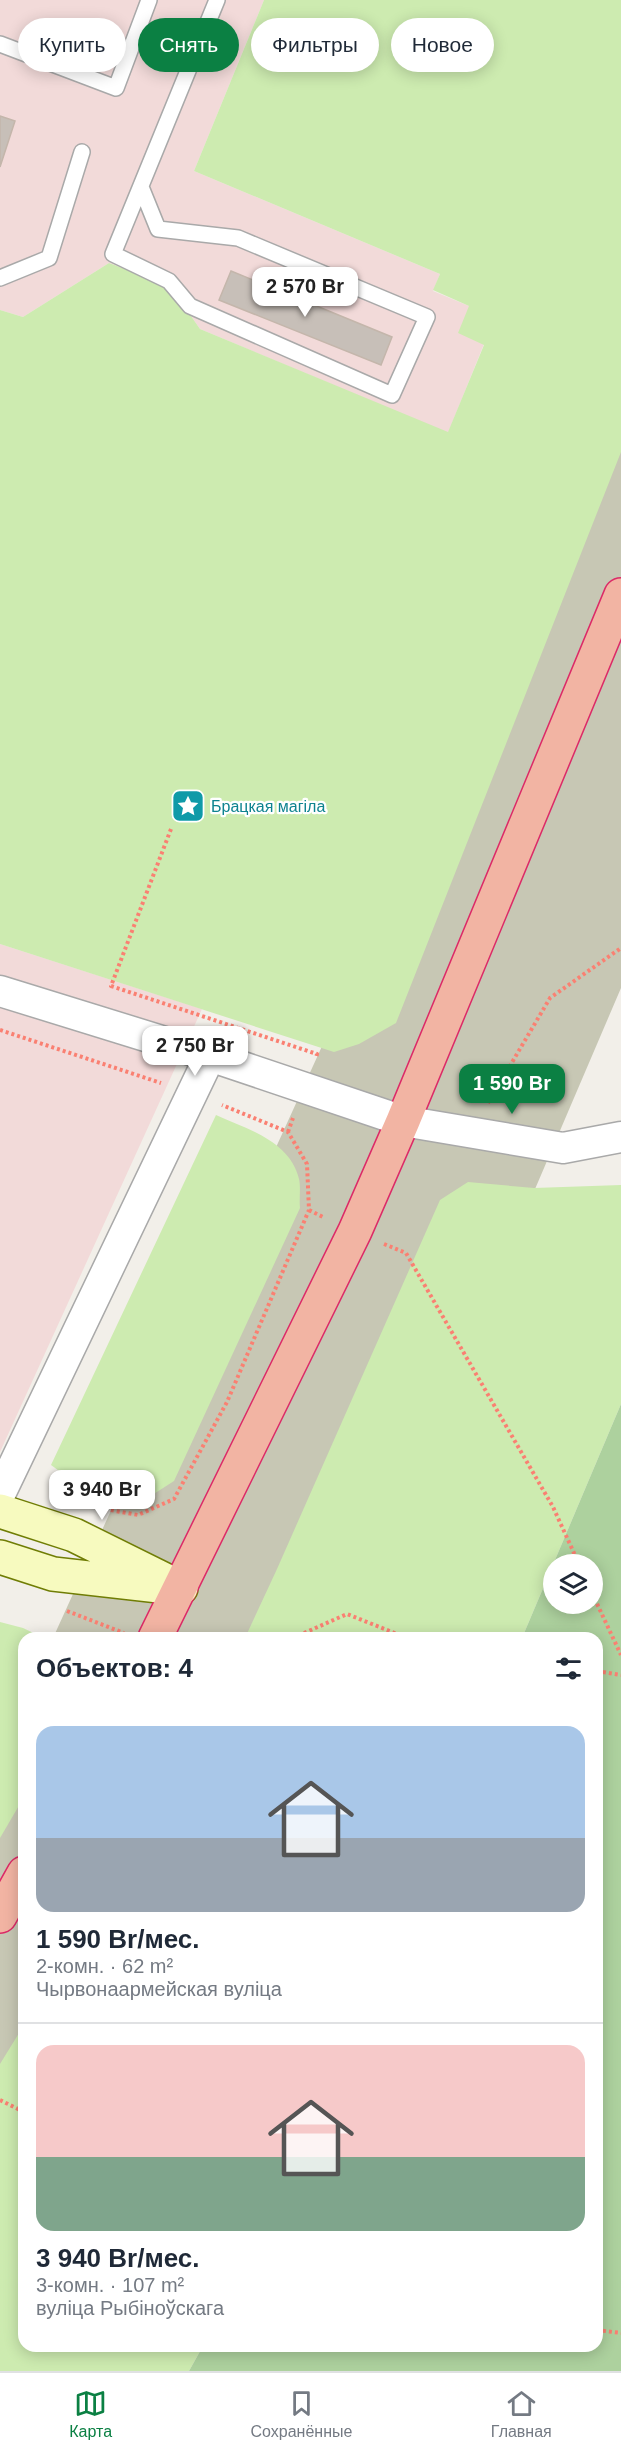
<!DOCTYPE html>
<html lang="ru">
<head>
<meta charset="utf-8">
<style>
	:root { --surface:#fff; --page:#f2f2f3; --text:#1f2937; --muted:#747a83; --line:#e0e1e3; --accent:#0b8043 }
	body { margin:0; font-family:Helvetica,sans-serif; background:var(--page); color:var(--text); height:100vh; display:flex; flex-direction:column; font-size:22px; white-space:nowrap }
	* { box-sizing:border-box; margin:0 }
	p { font-size:20px; color:var(--muted) }
	.icon { flex:none; width:33px; height:33px; fill:none; stroke:currentColor; stroke-width:2; stroke-linecap:round; stroke-linejoin:round }
	.map { position:relative; flex:1; overflow:hidden }
	.side { position:absolute; left:18px; top:1632px; width:585px; height:720px; display:flex; flex-direction:column; background:var(--surface); border-radius:18px; box-shadow:0 3px 15px #0003 }
	.side>* { flex:none }
	.hud { position:absolute; left:18px; top:18px; width:585px; height:54px; display:flex; gap:12px }
	.fabs { position:absolute; left:543px; top:1554px; display:grid; gap:12px }
	.fabs a { display:grid; place-items:center; width:60px; height:60px; border-radius:50%; background:var(--surface); box-shadow:0 3px 15px #0003; font-size:30px }
	.price { position:absolute; translate:-50% -51px; padding:0 14px; border-radius:12px; background:#fff; color:#222; font-size:20px; line-height:39px; filter:drop-shadow(0 2px 3px #0008) }
	.price::after { content:''; position:absolute; left:50%; top:36px; width:18px; height:14px; margin-left:-9px; background:inherit; clip-path:polygon(0 0,100% 0,50% 100%) }
	.price.current { background:var(--accent); color:#fff }
	ul { padding:0; list-style:none }
	li { display:grid; align-content:center; gap:12px; height:318px; padding:0 18px }
	li+li { border-top:2px solid var(--line) }
	li span { display:grid; place-items:center; height:186px; border-radius:18px; color:#555 }
	li>.icon { margin-inline-start:auto }
	span .icon { width:108px; height:108px; fill:#fffc; stroke-width:1 }
	li b { font-size:26px }
	h2 { display:flex; justify-content:space-between; align-items:center; height:72px; padding:0 18px; font-size:26px }
	.pill { padding:0 21px; border-radius:27px; background:var(--surface); box-shadow:0 3px 15px #0003; font-size:21px; line-height:54px }
	.pill.current { background:var(--accent); color:#fff }
	.tabs { display:flex; justify-content:space-around; align-items:center; height:84px; border-top:2px solid var(--line); background:var(--surface); font-size:16px; color:var(--muted) }
	.tabs a { display:grid; justify-items:center; gap:3px }
	.tabs .current { color:var(--accent) }
	.map>svg:first-child { display:block }
</style>
</head>
<body>
<div class="map">
<svg width="621" height="2371" viewBox="0 0 621 2371">
	<rect width="100%" height="100%" fill="#f2efe9"/>
	<path fill="#f2dad9" d="M0 0H264L194 171 440 274 433 291 469 306 484 344 448 433 200 329 170 286 109 263 23 317 0 310Z
		M0 944 202 1009 0 1452Z"/>
	<path fill="#c7c7b4" d="M621 282V988L343 1638H53L348 989Z
		M24 1701V2287L0 2326V1742Z"/>
	<path fill="#cdebb0" d="M264 0H621V452L396 1023 359 1044 334 1052 0 944V310L23 317 109 263 170 286 200 329 448 432 484 345 458 333 469 306 433 290 440 274 194 171Z
		M216 1115C247 1129 290 1141 299 1179 301 1188 299 1199 300 1208L174 1481 135 1506 77 1484 51 1465Z
		M468 1182 534 1188 621 1185V1404L522 1638H245L277 1569 440 1200Z
		M0 1622 23 1628 44 1638H24V1797L0 1838Z
		M24 2025V2346H203L189 2371H0V2064Z"/>
	<path fill="#add19e" fill-rule="evenodd" d="M621 1404V2371H189L203 2346H597V1638H522ZM554 1564H592V1604H554Z"/>
	<path fill="#c7bfb8" stroke="#c4b6ab" stroke-width="1.5" d="M0 116 15 121 0 167Z
		M231 271 392 337 381 365 219 300Z"/>
	<g fill="none" stroke-linecap="round" stroke-linejoin="round">
		<g stroke="#a9a9a9" stroke-width="18">
			<path id="service" d="M0 44 116 88 149 0
				M141 187 158 229 238 238 427 317 392 395 190 306 169 281 113 254 217 0
				M0 278 49 258 82 152"/>
		</g>
		<g stroke="#a9a9a9" stroke-width="33">
			<path id="minor" d="M0 991 210 1056 403 1121 563 1148 621 1137
				M0 1494 210 1056"/>
		</g>
		<g stroke="#707d05" stroke-width="36">
			<path id="secondary" d="M0 1511 74 1535 181 1588
				M0 1557 53 1574 159 1586"/>
		</g>
		<g stroke="#dc2a67" stroke-width="36">
			<path id="trunk" d="M155 1638 355 1231 403 1121 621 595
				M0 1916 24 1873"/>
		</g>
		<path stroke="#fa8072" stroke-width="4" stroke-dasharray="3 3" stroke-linecap="butt" d="M171 829 111 986 317 1054 316 1058
			M0 1030 161 1083
			M488 1103 550 998 621 948
			M288 1132 293 1118
			M309 1210 325 1218
			M384 1244 406 1253 553 1507 579 1564
			M99 1508 138 1515 174 1499 227 1402 309 1210 307 1164 288 1132 222 1105
			M592 1593 621 1655
			M67 1611 124 1633
			M293 1638 347 1614 407 1638
			M597 1671 621 1675
			M0 2100 24 2112
			M597 2330 621 2333"/>
		<use href="#service" stroke="#fff" stroke-width="15"/>
		<use href="#minor" stroke="#fff" stroke-width="30"/>
		<use href="#secondary" stroke="#f7fabf" stroke-width="33"/>
		<use href="#trunk" stroke="#f2b4a3" stroke-width="33"/>
	</g>
	<defs>
		<g id="sight-square" transform="scale(1.725)"><rect x="-9" y="-9" width="18" height="18" rx="4" fill="#0f9aa8" stroke="#fff"/><path d="M0-6L1.8-2.2L6-1.7L2.9 1.2L3.7 5.4L0 3.3L-3.7 5.4L-2.9 1.2L-6-1.7L-1.8-2.2Z" fill="#fff"/></g>
	</defs>
	<g fill-rule="evenodd">
		<use href="#sight-square" x="188" y="806"/>
	</g>
	<g text-anchor="middle" dominant-baseline="central" stroke-width="4.5" stroke-linejoin="round" paint-order="stroke">
		<g font-size="16" fill="#0d838f" stroke="#fff" text-anchor="start">
			<text x="211" y="806">Брацкая магіла</text>
		</g>
	</g>
</svg>
<div class="fabs">
<a><svg class="icon" aria-label="layers" viewBox="0 0 24 24"><path d="M12 4l9 5-9 5-9-5zM3 14l9 5 9-5"/></svg></a>
</div>
<b class="price" style="left:305px;top:318px">2 570 Br</b>
<b class="price" style="left:195px;top:1077px">2 750 Br</b>
<b class="price current" style="left:512px;top:1115px">1 590 Br</b>
<b class="price" style="left:102px;top:1521px">3 940 Br</b>
<div class="hud">
<a class="pill">Купить</a>
<a class="pill current">Снять</a>
<a class="pill">Фильтры</a>
<a class="pill">Новое</a>
</div>
<section class="side">
<h2>Объектов: 4<svg class="icon" aria-label="filters" viewBox="0 0 24 24"><path d="M4 7h16M4 17h16"/><circle cx="9" cy="7" r="2"/><circle cx="15" cy="17" r="2"/></svg></h2>
<ul>
<li><span style="background:linear-gradient(#a9c7e8 60%,#9aa5b1 0)"><svg class="icon" aria-label="home" viewBox="0 0 24 24"><path d="M3 11l9-7 9 7M6 9v11h12V9"/></svg></span><div><b>1 590 Br/мес.</b><p>2-комн. · 62 m²</p><p>Чырвонаармейская вуліца</p></div></li>
<li><span style="background:linear-gradient(#f6c9c9 60%,#7fa58c 0)"><svg class="icon" aria-label="home" viewBox="0 0 24 24"><path d="M3 11l9-7 9 7M6 9v11h12V9"/></svg></span><div><b>3 940 Br/мес.</b><p>3-комн. · 107 m²</p><p>вуліца Рыбіноўскага</p></div></li>
</ul>
</section>
</div>
<nav class="tabs">
<a class="current"><svg class="icon" aria-label="map" viewBox="0 0 24 24"><path d="M3 6l6-2 6 2 6-2v14l-6 2-6-2-6 2zM9 4v14M15 6v14"/></svg>Карта</a>
<a><svg class="icon" aria-label="saved" viewBox="0 0 24 24"><path d="M7 4h10v16l-5-4-5 4z"/></svg>Сохранённые</a>
<a><svg class="icon" aria-label="home" viewBox="0 0 24 24"><path d="M3 11l9-7 9 7M6 9v11h12V9"/></svg>Главная</a>
</nav>
</body>
</html>
